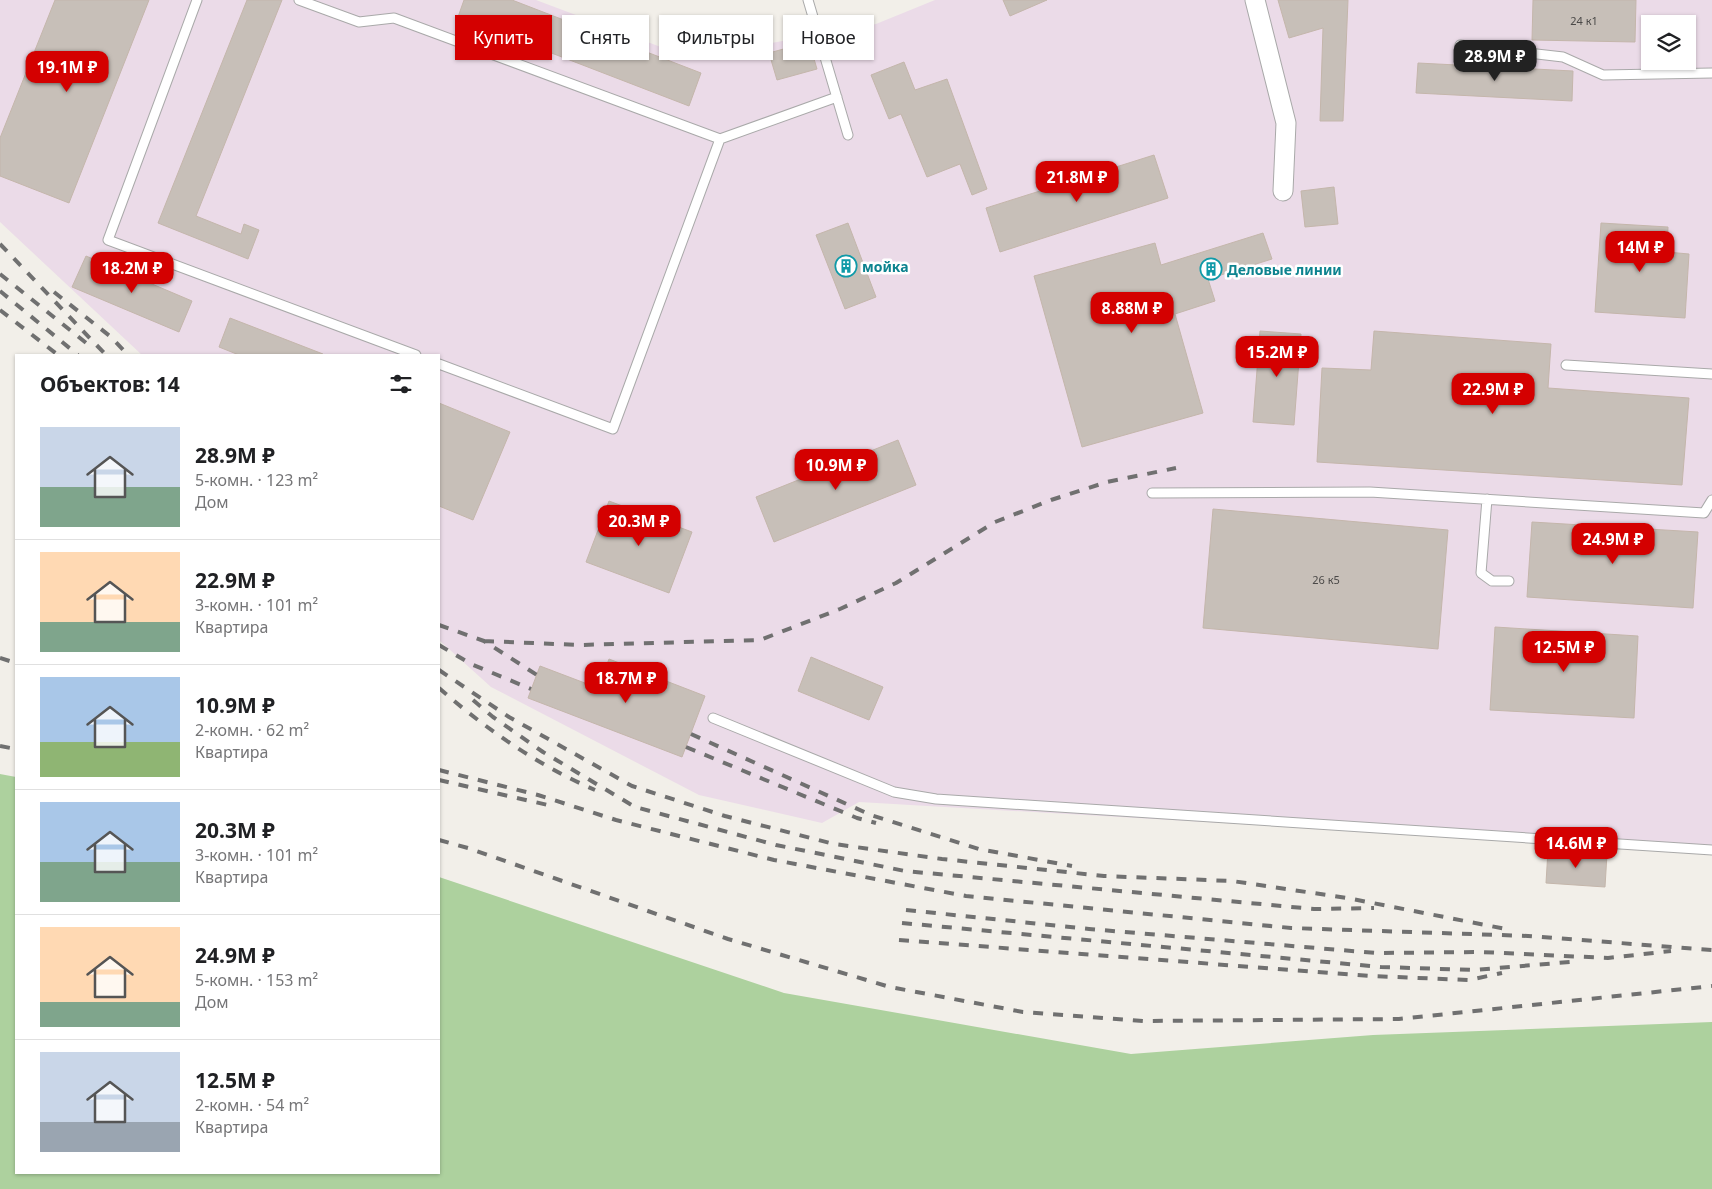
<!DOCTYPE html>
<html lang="ru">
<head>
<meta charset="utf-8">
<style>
	:root { --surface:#fff; --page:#f6f6f6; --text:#202124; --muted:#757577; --line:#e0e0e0; --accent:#d40000 }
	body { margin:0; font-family:"Noto Sans",sans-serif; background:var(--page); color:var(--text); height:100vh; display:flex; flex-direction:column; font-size:19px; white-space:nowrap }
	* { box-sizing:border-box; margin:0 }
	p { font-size:16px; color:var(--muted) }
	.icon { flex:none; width:28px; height:28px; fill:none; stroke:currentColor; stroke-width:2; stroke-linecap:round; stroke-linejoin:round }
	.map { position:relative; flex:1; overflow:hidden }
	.details { position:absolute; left:15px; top:354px; width:425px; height:820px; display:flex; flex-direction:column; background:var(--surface); border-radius:0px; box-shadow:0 1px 4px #0004 }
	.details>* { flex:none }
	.hud { position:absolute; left:455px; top:15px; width:475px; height:45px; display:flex; gap:10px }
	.buttons { position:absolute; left:1641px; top:15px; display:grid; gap:10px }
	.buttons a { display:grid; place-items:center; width:55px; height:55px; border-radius:0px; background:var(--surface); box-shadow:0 1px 4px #0004; font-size:25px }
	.price { position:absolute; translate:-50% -42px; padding:0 11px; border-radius:10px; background:var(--accent); color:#fff; font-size:16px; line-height:32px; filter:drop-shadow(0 1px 2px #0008) }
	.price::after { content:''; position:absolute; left:50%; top:30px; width:15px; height:11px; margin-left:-8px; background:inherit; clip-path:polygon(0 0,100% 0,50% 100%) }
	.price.on { background:#222; color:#fff }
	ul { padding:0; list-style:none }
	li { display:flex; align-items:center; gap:15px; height:125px; padding:0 25px }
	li+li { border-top:1px solid var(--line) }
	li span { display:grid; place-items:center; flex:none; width:140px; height:100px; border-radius:0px; color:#555 }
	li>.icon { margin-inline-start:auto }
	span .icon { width:60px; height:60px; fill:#fffc; stroke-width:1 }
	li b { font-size:21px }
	h2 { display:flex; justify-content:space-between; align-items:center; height:60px; padding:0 25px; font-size:21px }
	.chip { padding:0 18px; border-radius:0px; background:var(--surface); box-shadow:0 1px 4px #0004; font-size:18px; line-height:45px }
	.chip.on { background:var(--accent); color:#fff }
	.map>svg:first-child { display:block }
</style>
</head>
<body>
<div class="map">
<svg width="1712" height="1189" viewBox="0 0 1712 1189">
	<rect width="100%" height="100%" fill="#f2efe9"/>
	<path fill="#ebdbe8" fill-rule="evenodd" d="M0 0H536L690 58 876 24 935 0H1712V851L859 802 822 823 699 795 491 687 439 640V355H142L0 222ZM1650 24H1688V61H1650Z"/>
	<path fill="#add19e" d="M0 774 16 777V1172H439V877L784 993 1131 1054 1373 1035 1712 1022V1189H0Z"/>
	<path fill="#c7bfb8" stroke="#c4b6ab" d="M55 0H149L69 203 0 176V138Z
		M247 0H282L196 216 241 234 244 224 259 230 248 259 158 223Z
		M464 0H512L701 73 689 106 458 17Z
		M1003 0H1047L1010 16Z
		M1278 0H1348L1343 121H1320L1323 28 1289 38Z
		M1533 0H1636L1635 42 1532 40Z
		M809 42 817 69 777 80 769 53Z
		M904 62 915 90 947 79 987 189 972 195 960 164 927 177 901 114 889 119 871 75Z
		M1418 63 1573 71 1572 101 1416 93Z
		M1154 155 1168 198 1000 252 986 208Z
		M1334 187 1338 224 1305 227 1301 191Z
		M848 223 876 297 845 309 816 235Z
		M1601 223 1668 227 1667 252 1689 254 1685 318 1595 312Z
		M1263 233 1272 259 1208 279 1215 301 1175 314 1203 413 1082 447 1034 276 1155 243 1161 265Z
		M86 256 192 301 179 332 72 287Z
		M230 318 323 354V355H239L219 347Z
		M1260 331 1301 334 1294 425 1253 422Z
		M1374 331 1551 344 1548 388 1689 398 1682 485 1317 462 1322 368 1371 370Z
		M439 403 510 432 473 520 439 506Z
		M898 440 916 485 774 542 756 497Z
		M609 501 692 532 669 593 586 562Z
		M1213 509 1448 530 1438 649 1203 628Z
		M1532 522 1698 532 1693 608 1527 597Z
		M1495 627 1638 636 1634 718 1490 710Z
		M811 657 883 687 869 720 798 691Z
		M609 659 705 696 682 757 528 698 540 666 598 688Z
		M1548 850 1607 854 1605 887 1546 883Z"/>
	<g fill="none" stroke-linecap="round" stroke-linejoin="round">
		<g stroke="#a9a9a9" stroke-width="11">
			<path id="service" d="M197 0 108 240 416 355
				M299 0 359 22 394 18 720 139 837 97
				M808 0 848 135
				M1460 45 1563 57 1603 75 1712 73
				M439 364 613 429 720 139
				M1566 365 1712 374
				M1152 493 1370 492 1704 513 1712 500
				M1487 499 1481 573 1492 581H1509
				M713 718 894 792 936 799 1712 850"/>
		</g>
		<g stroke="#a9a9a9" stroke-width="21">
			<path id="minor" d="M1255 0 1286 123 1283 191"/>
		</g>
		<use href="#service" stroke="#fff" stroke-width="9"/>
		<use href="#minor" stroke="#fff" stroke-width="19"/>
		<path stroke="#707070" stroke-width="4" stroke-dasharray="10 10" stroke-linecap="butt" d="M0 244 106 355
			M0 274 90 346
			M0 291 78 355
			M54 292 111 337 128 355
			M0 310 58 355
			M439 625 484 641 537 675
			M484 641 580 645 760 640 840 609 896 583 995 522 1051 500 1107 482 1176 468
			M439 645 471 664 531 689
			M0 658 16 663
			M439 670 509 717 632 786 725 816 834 844 942 859 1104 876 1232 881 1347 898 1511 930
			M439 688C486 729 537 765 595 790
			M473 700 493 717 543 752 635 807 776 845 905 871 1314 909 1374 908
			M691 734 871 815 979 849 1072 866
			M0 746 16 749
			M686 747 857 818 876 823
			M439 770 538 795 616 820 774 860 966 896 1291 928 1528 936 1712 950
			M439 780 552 806
			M439 840 468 848 728 939 890 987 1023 1012 1143 1021 1399 1019 1712 986
			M906 910 1089 929 1376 953 1481 952 1608 958 1671 951
			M902 923 1381 967 1474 970 1570 962
			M899 940 1370 976 1469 980 1502 973"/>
	</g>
	<defs>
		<g id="building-ring" transform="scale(1.125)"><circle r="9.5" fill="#fff" stroke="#0f9aa8" stroke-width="1.5"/><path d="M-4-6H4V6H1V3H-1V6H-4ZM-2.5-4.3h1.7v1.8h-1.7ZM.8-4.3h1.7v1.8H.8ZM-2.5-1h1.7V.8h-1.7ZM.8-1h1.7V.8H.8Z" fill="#0f9aa8"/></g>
	</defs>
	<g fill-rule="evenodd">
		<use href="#building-ring" x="846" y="266"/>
		<use href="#building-ring" x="1211" y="269"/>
	</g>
	<g text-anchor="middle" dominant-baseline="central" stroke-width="5" stroke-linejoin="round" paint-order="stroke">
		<g font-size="11" fill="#4b4948">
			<text x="1584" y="20">24 к1</text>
			<text x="1326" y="579">26 к5</text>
		</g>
		<g font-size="14" font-weight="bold" fill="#0d838f" stroke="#fff" text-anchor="start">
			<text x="862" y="266">мойка</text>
			<text x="1227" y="269">Деловые линии</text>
		</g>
	</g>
</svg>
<div class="buttons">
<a><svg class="icon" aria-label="layers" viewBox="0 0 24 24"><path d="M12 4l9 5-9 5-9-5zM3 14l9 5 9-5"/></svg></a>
</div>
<b class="price on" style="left:1495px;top:82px">28.9M ₽</b>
<b class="price" style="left:67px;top:93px">19.1M ₽</b>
<b class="price" style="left:1077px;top:203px">21.8M ₽</b>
<b class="price" style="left:1640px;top:273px">14M ₽</b>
<b class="price" style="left:132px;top:294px">18.2M ₽</b>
<b class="price" style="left:1132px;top:334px">8.88M ₽</b>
<b class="price" style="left:1277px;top:378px">15.2M ₽</b>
<b class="price" style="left:1493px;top:415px">22.9M ₽</b>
<b class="price" style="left:836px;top:491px">10.9M ₽</b>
<b class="price" style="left:639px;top:547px">20.3M ₽</b>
<b class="price" style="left:1613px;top:565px">24.9M ₽</b>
<b class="price" style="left:1564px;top:673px">12.5M ₽</b>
<b class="price" style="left:626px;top:704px">18.7M ₽</b>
<b class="price" style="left:1576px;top:869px">14.6M ₽</b>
<div class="hud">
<a class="chip on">Купить</a>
<a class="chip">Снять</a>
<a class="chip">Фильтры</a>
<a class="chip">Новое</a>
</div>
<section class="details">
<h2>Объектов: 14<svg class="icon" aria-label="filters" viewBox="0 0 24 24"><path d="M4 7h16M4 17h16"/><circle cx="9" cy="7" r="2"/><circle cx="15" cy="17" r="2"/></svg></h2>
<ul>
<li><span style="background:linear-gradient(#c9d6e8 60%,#7fa58c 0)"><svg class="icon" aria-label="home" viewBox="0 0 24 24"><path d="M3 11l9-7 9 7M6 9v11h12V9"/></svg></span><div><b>28.9M ₽</b><p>5-комн. · 123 m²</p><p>Дом</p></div></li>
<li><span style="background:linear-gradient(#ffd9b3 70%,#7fa58c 0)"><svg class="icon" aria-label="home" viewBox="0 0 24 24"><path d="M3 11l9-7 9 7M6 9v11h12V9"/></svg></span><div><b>22.9M ₽</b><p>3-комн. · 101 m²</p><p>Квартира</p></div></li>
<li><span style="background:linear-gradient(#a9c7e8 65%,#8fb573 0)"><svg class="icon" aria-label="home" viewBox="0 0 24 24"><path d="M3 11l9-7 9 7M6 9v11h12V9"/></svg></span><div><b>10.9M ₽</b><p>2-комн. · 62 m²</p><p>Квартира</p></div></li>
<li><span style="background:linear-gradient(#a9c7e8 60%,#7fa58c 0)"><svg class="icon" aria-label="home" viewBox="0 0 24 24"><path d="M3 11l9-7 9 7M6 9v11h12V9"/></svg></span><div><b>20.3M ₽</b><p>3-комн. · 101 m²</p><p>Квартира</p></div></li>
<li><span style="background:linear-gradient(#ffd9b3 75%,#7fa58c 0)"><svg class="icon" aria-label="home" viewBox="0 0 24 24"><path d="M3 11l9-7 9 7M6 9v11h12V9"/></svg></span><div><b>24.9M ₽</b><p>5-комн. · 153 m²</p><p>Дом</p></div></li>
<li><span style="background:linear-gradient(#c9d6e8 70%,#9aa5b1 0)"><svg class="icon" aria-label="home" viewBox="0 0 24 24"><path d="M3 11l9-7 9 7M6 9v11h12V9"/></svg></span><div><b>12.5M ₽</b><p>2-комн. · 54 m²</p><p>Квартира</p></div></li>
</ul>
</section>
</div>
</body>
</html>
